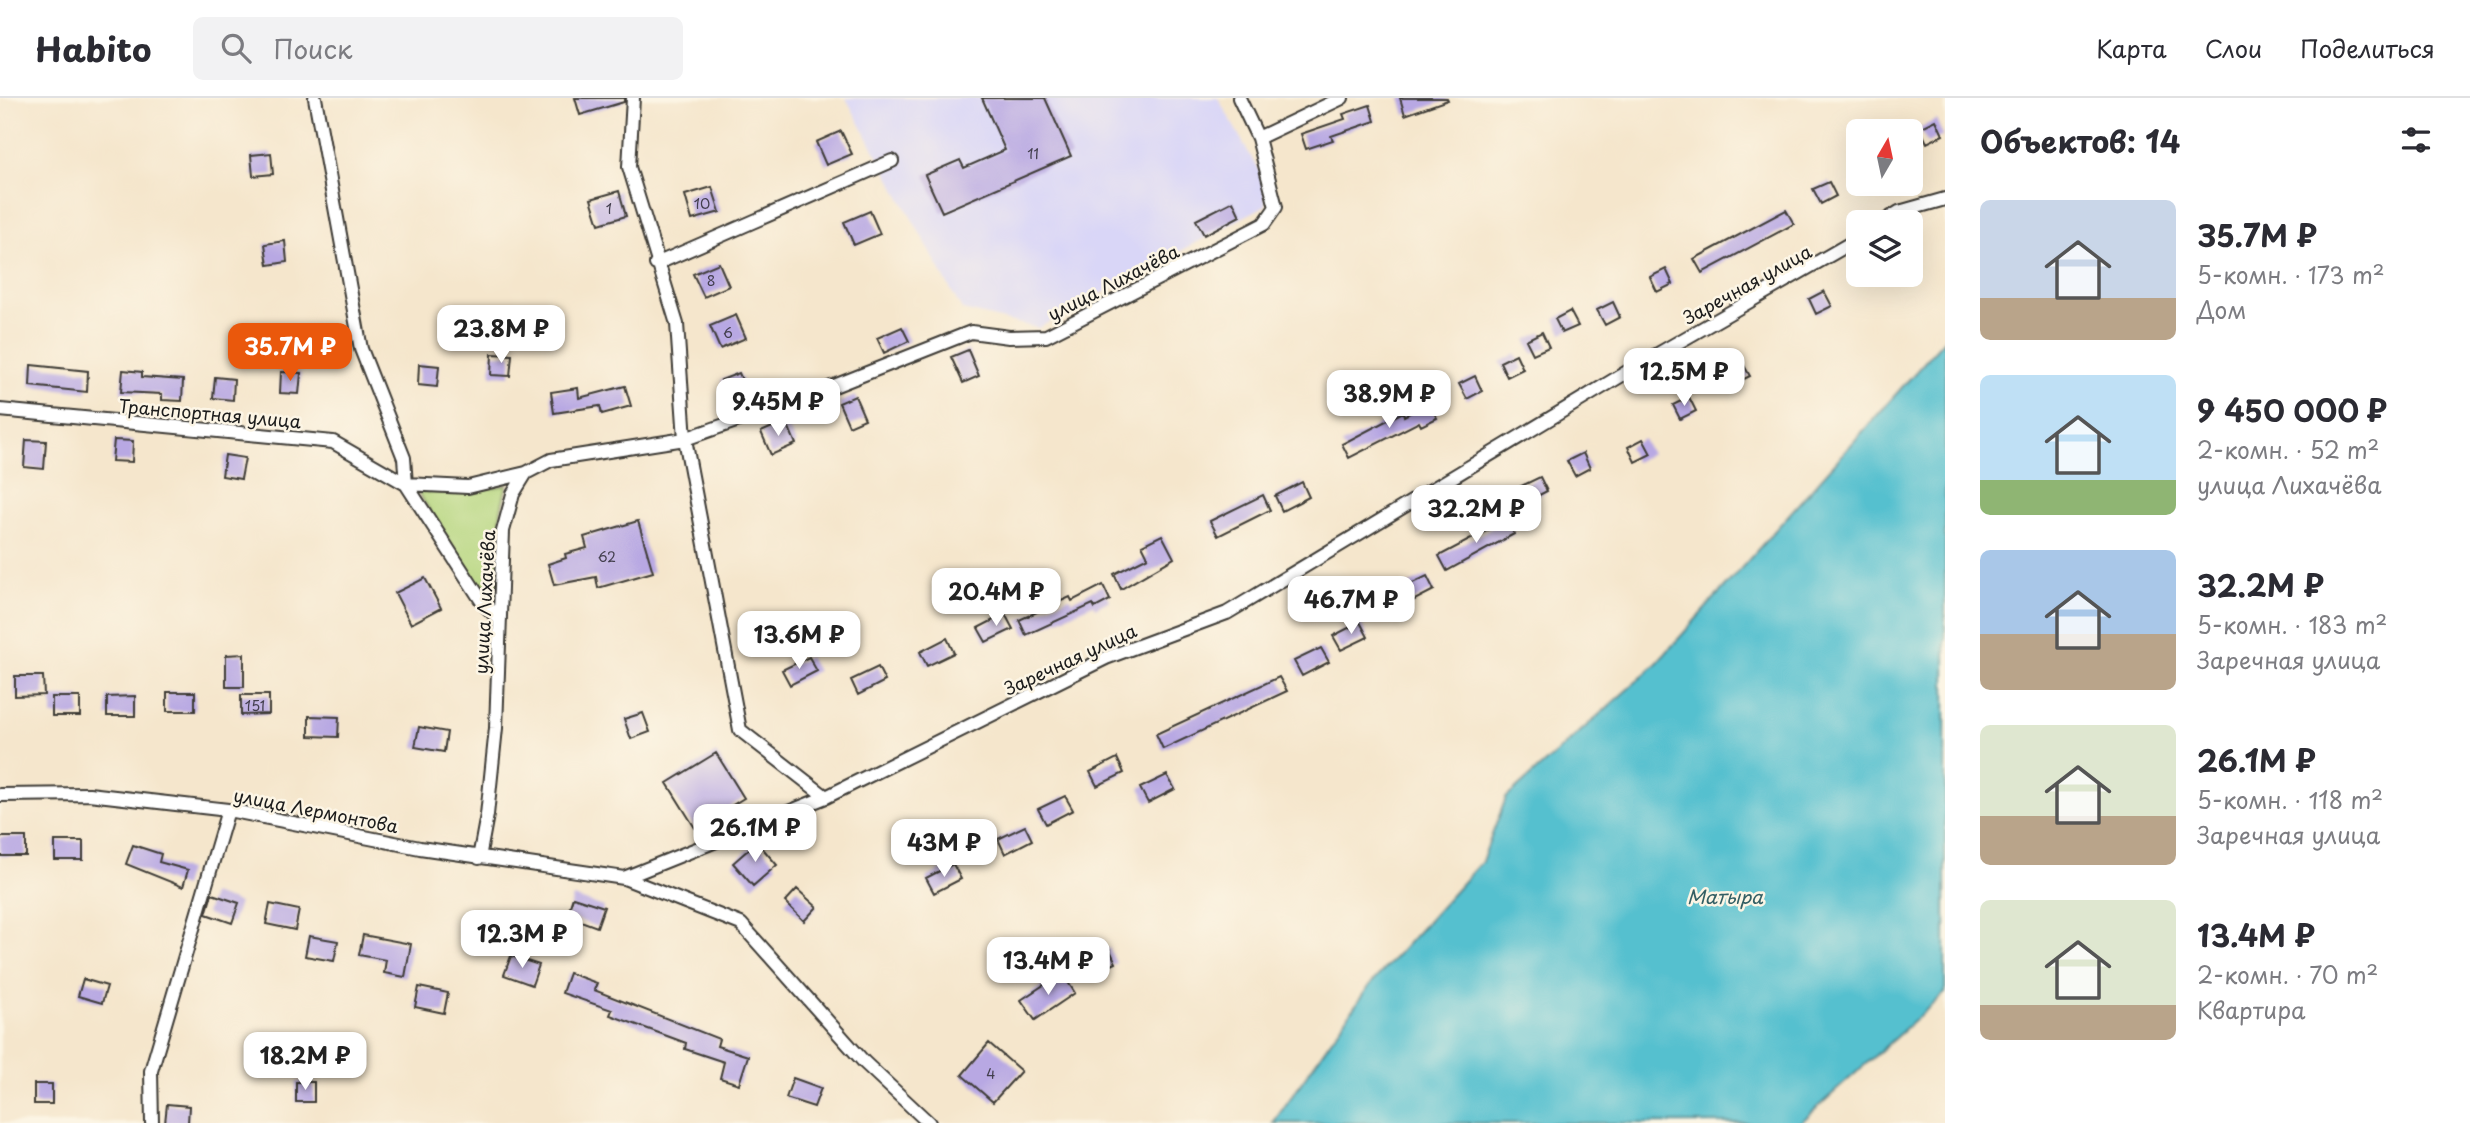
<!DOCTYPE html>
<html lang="ru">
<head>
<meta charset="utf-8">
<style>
	:root { --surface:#fff; --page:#f2f2f3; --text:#2b2b33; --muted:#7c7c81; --line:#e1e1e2; --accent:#ea580c }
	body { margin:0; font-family:"Playpen Sans",sans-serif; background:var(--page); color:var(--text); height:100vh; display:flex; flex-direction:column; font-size:26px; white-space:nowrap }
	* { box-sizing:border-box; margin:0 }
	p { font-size:23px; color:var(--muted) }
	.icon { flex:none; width:38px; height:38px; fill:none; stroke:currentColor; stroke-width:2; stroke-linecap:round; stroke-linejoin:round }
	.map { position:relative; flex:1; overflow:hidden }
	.details { display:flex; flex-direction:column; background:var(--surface); width:525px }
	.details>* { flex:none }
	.needle { width:46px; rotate:9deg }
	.fabs { position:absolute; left:1846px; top:21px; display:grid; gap:14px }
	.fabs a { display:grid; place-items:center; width:77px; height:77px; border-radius:10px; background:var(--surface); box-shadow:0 7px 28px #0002; font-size:35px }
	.price { position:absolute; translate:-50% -60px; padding:0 16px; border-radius:14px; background:#fff; color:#222; font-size:23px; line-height:46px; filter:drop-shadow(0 2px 4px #0008) }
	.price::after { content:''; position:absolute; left:50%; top:42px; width:21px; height:16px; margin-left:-10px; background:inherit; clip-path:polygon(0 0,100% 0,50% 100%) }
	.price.on { background:var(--accent); color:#fff }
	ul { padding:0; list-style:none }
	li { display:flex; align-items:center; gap:21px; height:175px; padding:0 35px }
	li span { display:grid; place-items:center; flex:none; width:196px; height:140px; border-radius:10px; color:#555 }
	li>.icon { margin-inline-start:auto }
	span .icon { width:84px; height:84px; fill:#fffc; stroke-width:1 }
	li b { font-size:30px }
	h2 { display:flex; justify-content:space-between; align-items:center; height:84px; padding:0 35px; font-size:30px }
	header { display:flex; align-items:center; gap:42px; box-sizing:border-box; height:98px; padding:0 35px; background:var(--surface); border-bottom:2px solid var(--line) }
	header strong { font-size:33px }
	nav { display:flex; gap:38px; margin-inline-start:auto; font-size:24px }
	.search { width:490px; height:63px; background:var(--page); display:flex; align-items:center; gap:18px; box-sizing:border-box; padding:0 24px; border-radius:10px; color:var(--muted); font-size:26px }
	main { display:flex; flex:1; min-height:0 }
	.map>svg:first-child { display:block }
</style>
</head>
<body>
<header>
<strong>Habito</strong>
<div class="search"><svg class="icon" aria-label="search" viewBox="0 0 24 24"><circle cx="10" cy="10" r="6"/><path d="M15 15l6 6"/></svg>Поиск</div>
<nav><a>Карта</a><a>Слои</a><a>Поделиться</a></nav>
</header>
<main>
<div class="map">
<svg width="1945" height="1025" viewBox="0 0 1945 1025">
	<rect width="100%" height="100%" fill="#fcf5e5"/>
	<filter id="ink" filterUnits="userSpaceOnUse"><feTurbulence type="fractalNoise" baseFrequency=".0143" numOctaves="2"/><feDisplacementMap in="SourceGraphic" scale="14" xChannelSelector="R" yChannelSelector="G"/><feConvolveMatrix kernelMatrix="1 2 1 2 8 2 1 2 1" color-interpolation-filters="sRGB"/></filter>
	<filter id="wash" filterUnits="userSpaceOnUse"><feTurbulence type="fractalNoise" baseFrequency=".00686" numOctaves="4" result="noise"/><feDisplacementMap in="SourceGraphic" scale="28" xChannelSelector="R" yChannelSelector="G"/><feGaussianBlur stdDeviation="1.57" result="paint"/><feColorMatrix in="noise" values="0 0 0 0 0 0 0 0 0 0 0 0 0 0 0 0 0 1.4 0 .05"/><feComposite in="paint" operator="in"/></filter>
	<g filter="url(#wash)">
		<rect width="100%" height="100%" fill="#f5e6cc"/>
		<path fill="#d9d6f7" d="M846 0H1218L1263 80 1266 107 1038 230 962 212Z"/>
		<path fill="#b5d67e" stroke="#68794d" stroke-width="2" d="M507 387 501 412 497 503H488L417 393 451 396Z"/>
		<path fill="#54c0cf" stroke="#386e76" stroke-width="2" d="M1945 241V895L1800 1025H1273L1369 888 1482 763 1506 700 1657 565Z"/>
		<g id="blocks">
			<path fill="#b8a8e3" d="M575 0H624V4L580 17Z
				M982 0H1045L1071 58 942 114 925 77 960 62 964 70 1005 52Z
				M1400 0H1447L1448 2 1405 17Z
				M1370 7 1375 23 1331 38 1333 42 1306 51 1301 36 1345 21 1343 16Z
				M1936 22 1943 37 1927 45 1920 30Z
				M841 33 852 56 826 67 816 44Z
				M271 55 273 76 253 78 251 57Z
				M1829 84 1836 98 1821 106 1813 91Z
				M712 89 720 114 692 122 685 97Z
				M619 93 626 118 599 126 591 101Z
				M1233 103 1240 118 1204 137 1196 122Z
				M1786 112 1794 126 1702 175 1694 161Z
				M870 113 880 136 854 147 844 124Z
				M285 143 287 164 268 167 265 146Z
				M719 165 729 188 704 199 693 176Z
				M1666 171 1673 186 1657 194 1650 179Z
				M1824 193 1832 208 1816 216 1809 201Z
				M1613 204 1620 219 1605 227 1597 212Z
				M1570 213 1578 228 1562 235 1555 221Z
				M736 217 746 240 720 251 710 228Z
				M902 229 909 243 884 255 877 240Z
				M1542 234 1549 249 1533 256 1526 242Z
				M968 252 979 278 963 285 951 259Z
				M492 256 512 257 510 278 491 277Z
				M1516 256 1523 271 1507 279 1500 264Z
				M1742 264 1750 278 1734 286 1727 271Z
				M419 266 439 268 437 289 418 287Z
				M31 267 88 273 87 294 30 288Z
				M123 272 142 274V279L183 282 182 303 162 302V296L121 294Z
				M281 274 301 275 299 296 280 295Z
				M739 275 749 298 731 305 721 282Z
				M1475 278 1482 293 1467 301 1459 286Z
				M215 279 234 281 233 302 213 300Z
				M625 288 631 308 602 316 600 308 554 315 551 294 578 290 579 300Z
				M855 298 865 321 849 328 839 305Z
				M1689 299 1696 313 1680 321 1673 307Z
				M1429 305 1437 320 1421 328 1419 324 1349 360 1342 346 1403 314 1404 318Z
				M786 323 796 346 771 357 761 334Z
				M1643 341 1651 356 1635 364 1628 349Z
				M26 342 46 343 44 371 24 369Z
				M114 342 133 343 132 364 112 363Z
				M1583 355 1590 370 1575 378 1567 363Z
				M225 357 245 360 241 381 222 378Z
				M1540 379 1547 393 1520 407 1513 392Z
				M1302 384 1309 399 1282 413 1275 398Z
				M1263 397 1270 412 1218 438 1210 423Z
				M1507 422 1514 436 1447 473 1439 458Z
				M638 423 653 474 598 490 596 479 554 487 548 466 566 460 565 456 587 450 584 439Z
				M1162 437 1174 460 1121 491 1114 476 1148 459 1142 447Z
				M1427 478 1434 492 1407 506 1400 491Z
				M425 480 441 510 411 526 395 495Z
				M1103 487 1110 502 1095 510 1093 506 1026 537 1019 522 1070 499 1072 503Z
				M1005 516 1013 531 986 544 978 530Z
				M1360 524 1368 539 1341 552 1333 538Z
				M947 540 954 555 927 568 920 554Z
				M1321 550 1329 564 1302 578 1294 563Z
				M244 556V589H226V557Z
				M809 559 817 573 790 587 782 572Z
				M878 569 885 583 858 597 851 582Z
				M15 578H43L44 597 15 598Z
				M1279 579 1287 593 1163 651 1156 636Z
				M167 594H195V613H167Z
				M241 597H269V616L241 617Z
				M135 598V618H107V599Z
				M52 599H80V618H52Z
				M643 615 650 634 631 641 624 621Z
				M309 618 339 619 338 639 309 638Z
				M419 629 447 634 444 654 415 649Z
				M716 655 744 700 695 730 667 685Z
				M1117 660 1124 675 1097 688 1090 674Z
				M1167 677 1175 691 1148 705 1140 690Z
				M1065 698 1073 712 1046 726 1038 711Z
				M1025 728 1032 742 1005 756 998 741Z
				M0 739H26V758H0Z
				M55 743H83V762H55Z
				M757 744 777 767 753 788 733 765Z
				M133 747 161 756 159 764 188 772 183 789 126 766Z
				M953 766 961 781 934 795 926 780Z
				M797 791 817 809 804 823 785 804Z
				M212 796 239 805 232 825 206 816Z
				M573 799 604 809 597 829 567 818Z
				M270 806 299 812 295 832 266 826Z
				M363 837 411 846 405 879 384 875 386 862 359 857Z
				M309 838 338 843 334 863 305 858Z
				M1109 850 1116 865 1089 878 1082 863Z
				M511 858 539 867 532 887 504 877Z
				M569 875 597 885 594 892 719 941 717 948 748 958 739 986 720 980 724 964 685 951 686 945 610 917 612 912 562 895Z
				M1062 875 1075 895 1035 922 1021 902Z
				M83 881 107 888 102 905 78 898Z
				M419 889 448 895 444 915 415 909Z
				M989 945 1021 973 993 1004 962 977Z
				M793 980 821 990 814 1009 786 1000Z
				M296 984H314V1004H296Z
				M34 986H52V1006H34Z
				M167 1006 189 1008 188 1025H165Z"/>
		</g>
	</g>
	<g filter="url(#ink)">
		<use href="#blocks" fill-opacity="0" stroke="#3d3a36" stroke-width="2"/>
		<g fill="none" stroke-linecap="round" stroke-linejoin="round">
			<g stroke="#3d3a36" stroke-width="16">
				<path id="street" d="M315 0 361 251 404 360 406 386 483 505 500 522
					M633 0 629 69 677 226 685 341 740 632 826 699
					M1258 40 1342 0
					M1883 124 1899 114 1945 101
					M656 166 892 63
					M0 312 333 344 406 386 468 389 526 375
					M0 697 89 696 228 712 420 750 624 780 741 826 864 964 929 1025
					M479 760 487 717 496 630 503 433 513 396 526 375 551 362 685 341 829 290 971 234 1009 239 1046 238 1264 126 1276 109 1258 40 1239 0
					M624 780 826 699 1106 560 1227 515 1637 268 1858 141
					M152 1025 151 973 228 712"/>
			</g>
			<use href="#street" stroke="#fff" stroke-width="12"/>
		</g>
	</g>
	<g text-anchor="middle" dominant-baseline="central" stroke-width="5" stroke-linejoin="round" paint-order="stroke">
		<g font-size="14" fill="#433f4e">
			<text x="1033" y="55">11</text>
			<text x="702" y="105">10</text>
			<text x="609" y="110">1</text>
			<text x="711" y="182">8</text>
			<text x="728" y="234">6</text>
			<text x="607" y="458">62</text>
			<text x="255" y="607">151</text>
			<text x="991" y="975">4</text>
		</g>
		<g font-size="18" fill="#1c1c1c" stroke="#fcf5e5">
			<text transform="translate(1113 184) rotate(-27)">улица Лихачёва</text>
			<text transform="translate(1747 186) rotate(-29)">Заречная улица</text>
			<text transform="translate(210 315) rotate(5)">Транспортная улица</text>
			<text transform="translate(484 504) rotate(-87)">улица Лихачёва</text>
			<text transform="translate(1070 561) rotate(-25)">Заречная улица</text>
			<text transform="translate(316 712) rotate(11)">улица Лермонтова</text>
		</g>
		<g font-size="19" font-style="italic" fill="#325e64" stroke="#fcf5e5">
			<text x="1725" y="798">Матыра</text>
		</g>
	</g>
</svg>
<div class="fabs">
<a><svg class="needle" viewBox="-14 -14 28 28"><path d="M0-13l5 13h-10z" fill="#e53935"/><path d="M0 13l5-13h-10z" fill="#7c7c81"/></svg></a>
<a><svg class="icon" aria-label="layers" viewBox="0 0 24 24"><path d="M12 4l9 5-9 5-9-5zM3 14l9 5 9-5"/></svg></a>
</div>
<b class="price" style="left:501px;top:267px">23.8M ₽</b>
<b class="price on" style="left:290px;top:285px">35.7M ₽</b>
<b class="price" style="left:1684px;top:310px">12.5M ₽</b>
<b class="price" style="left:1389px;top:332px">38.9M ₽</b>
<b class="price" style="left:778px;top:340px">9.45M ₽</b>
<b class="price" style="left:1476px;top:447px">32.2M ₽</b>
<b class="price" style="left:996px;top:530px">20.4M ₽</b>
<b class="price" style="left:1351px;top:538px">46.7M ₽</b>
<b class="price" style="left:799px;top:573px">13.6M ₽</b>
<b class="price" style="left:755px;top:766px">26.1M ₽</b>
<b class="price" style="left:944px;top:781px">43M ₽</b>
<b class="price" style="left:522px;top:872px">12.3M ₽</b>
<b class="price" style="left:1048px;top:899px">13.4M ₽</b>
<b class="price" style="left:305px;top:994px">18.2M ₽</b>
</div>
<section class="details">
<h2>Объектов: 14<svg class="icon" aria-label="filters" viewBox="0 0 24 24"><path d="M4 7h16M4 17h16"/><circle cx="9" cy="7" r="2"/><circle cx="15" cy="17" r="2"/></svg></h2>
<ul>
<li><span style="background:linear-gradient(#c9d6e8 70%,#b9a48a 0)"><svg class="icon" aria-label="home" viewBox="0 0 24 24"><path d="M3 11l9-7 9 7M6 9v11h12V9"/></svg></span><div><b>35.7M ₽</b><p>5-комн. · 173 m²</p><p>Дом</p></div></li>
<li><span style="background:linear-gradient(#bfe0f5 75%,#8fb573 0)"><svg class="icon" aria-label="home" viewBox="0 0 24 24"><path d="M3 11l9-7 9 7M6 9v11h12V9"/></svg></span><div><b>9 450 000 ₽</b><p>2-комн. · 52 m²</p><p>улица Лихачёва</p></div></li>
<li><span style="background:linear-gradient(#a9c7e8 60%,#b9a48a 0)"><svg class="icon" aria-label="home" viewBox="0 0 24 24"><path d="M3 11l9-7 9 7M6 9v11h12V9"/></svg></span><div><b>32.2M ₽</b><p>5-комн. · 183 m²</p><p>Заречная улица</p></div></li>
<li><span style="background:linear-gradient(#dfe7d0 65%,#b9a48a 0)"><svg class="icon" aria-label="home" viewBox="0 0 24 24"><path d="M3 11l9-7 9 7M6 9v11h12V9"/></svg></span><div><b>26.1M ₽</b><p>5-комн. · 118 m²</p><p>Заречная улица</p></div></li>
<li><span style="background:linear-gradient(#dfe7d0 75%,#b9a48a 0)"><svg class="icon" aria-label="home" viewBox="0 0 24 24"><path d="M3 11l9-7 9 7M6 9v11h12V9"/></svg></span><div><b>13.4M ₽</b><p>2-комн. · 70 m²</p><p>Квартира</p></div></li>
</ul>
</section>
</main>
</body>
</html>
